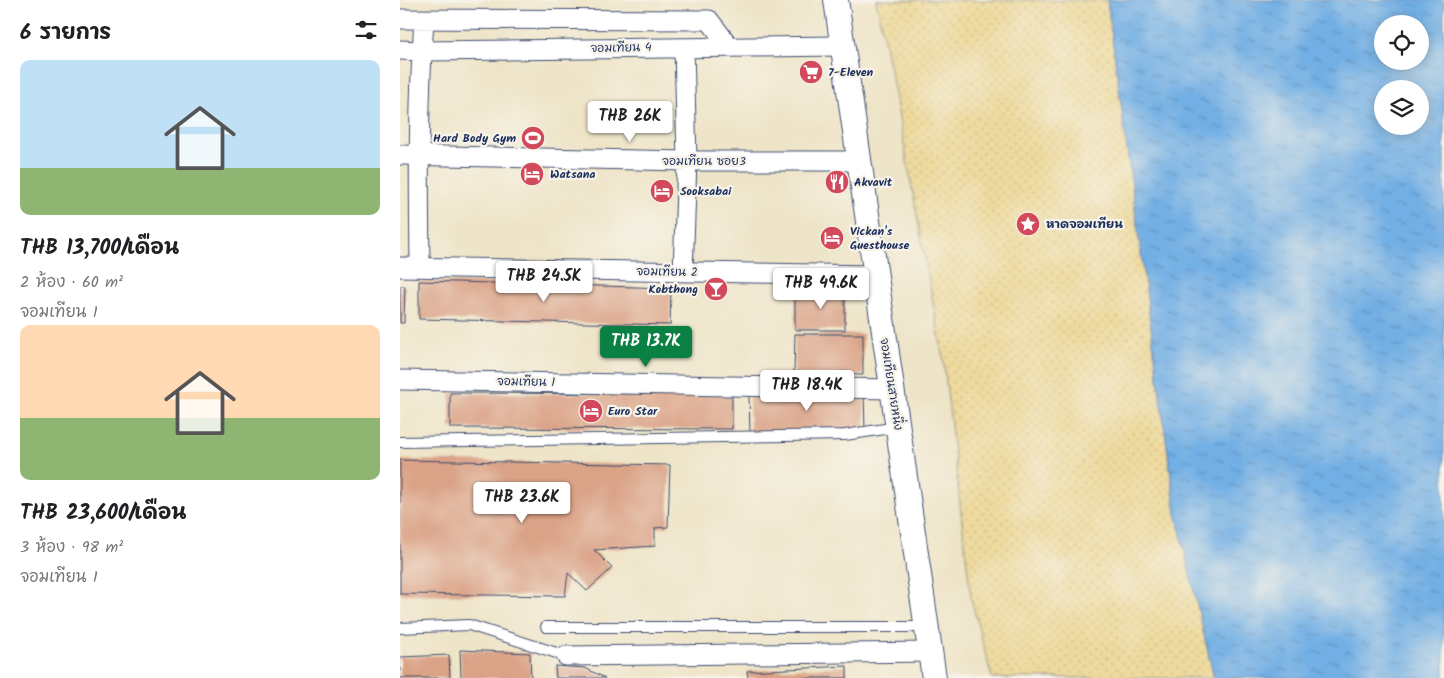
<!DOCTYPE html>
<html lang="th">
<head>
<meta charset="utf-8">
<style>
	:root { --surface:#fff; --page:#f2f2f2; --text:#202124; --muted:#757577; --accent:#0b8043 }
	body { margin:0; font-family:Kalam,"Playpen Sans Thai",sans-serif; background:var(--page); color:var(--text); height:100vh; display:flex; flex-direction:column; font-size:19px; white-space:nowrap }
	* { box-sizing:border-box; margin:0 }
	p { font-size:16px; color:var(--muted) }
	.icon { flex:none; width:28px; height:28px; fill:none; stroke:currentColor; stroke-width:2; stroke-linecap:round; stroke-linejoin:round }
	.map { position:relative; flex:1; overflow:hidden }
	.side { display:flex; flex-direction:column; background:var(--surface); width:400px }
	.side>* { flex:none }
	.buttons { position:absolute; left:974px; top:15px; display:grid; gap:10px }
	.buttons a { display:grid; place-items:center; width:55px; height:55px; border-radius:50%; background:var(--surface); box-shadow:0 2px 12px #0003; font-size:25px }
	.price { position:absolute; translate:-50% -42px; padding:0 11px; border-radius:5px; background:#fff; color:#222; font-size:16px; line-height:32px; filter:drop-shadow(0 1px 2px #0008) }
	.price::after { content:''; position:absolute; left:50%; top:30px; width:15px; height:11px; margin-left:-8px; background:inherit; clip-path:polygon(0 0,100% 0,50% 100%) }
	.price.active { background:var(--accent); color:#fff }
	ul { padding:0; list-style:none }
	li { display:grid; align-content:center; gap:10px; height:265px; padding:0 20px }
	li span { display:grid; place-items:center; height:155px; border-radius:10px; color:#555 }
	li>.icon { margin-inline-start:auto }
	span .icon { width:90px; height:90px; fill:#fffc; stroke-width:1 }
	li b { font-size:21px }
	h2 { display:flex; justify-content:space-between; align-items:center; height:60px; padding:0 20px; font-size:21px }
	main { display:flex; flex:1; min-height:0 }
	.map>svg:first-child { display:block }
</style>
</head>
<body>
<main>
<section class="side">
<h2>6 รายการ<svg class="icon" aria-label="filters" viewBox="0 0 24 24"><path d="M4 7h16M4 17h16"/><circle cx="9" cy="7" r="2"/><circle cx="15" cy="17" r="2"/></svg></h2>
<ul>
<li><span style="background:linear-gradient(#bfe0f5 70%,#8fb573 0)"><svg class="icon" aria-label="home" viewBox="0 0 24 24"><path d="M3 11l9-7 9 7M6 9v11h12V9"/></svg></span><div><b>THB 13,700/เดือน</b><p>2 ห้อง · 60 m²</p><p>จอมเทียน 1</p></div></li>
<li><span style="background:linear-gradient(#ffd9b3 60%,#8fb573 0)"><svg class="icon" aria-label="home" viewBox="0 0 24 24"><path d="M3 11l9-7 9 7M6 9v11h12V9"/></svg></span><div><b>THB 23,600/เดือน</b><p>3 ห้อง · 98 m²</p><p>จอมเทียน 1</p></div></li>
</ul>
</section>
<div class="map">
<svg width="1044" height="678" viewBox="0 0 1044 678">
	<defs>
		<pattern id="sand-dots" width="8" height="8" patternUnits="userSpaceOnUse" patternTransform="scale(1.25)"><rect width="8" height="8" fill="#eeda9e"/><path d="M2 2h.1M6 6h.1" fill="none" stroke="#ccbb8a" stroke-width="1.8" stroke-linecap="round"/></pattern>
		<pattern id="water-ripples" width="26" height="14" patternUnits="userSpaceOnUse" patternTransform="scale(1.25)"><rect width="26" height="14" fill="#72afe4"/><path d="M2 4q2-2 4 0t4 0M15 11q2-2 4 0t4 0" fill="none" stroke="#5d8fbc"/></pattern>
	</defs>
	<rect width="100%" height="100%" fill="#f7f3e8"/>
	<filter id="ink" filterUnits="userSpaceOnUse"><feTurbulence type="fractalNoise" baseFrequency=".02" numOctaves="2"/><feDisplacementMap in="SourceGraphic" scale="10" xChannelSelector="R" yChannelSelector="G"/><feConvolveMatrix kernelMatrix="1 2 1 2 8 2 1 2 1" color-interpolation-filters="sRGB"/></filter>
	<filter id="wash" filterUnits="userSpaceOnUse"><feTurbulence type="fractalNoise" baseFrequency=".0096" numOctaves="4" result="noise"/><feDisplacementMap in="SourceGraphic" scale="20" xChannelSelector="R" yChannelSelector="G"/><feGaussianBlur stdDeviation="1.12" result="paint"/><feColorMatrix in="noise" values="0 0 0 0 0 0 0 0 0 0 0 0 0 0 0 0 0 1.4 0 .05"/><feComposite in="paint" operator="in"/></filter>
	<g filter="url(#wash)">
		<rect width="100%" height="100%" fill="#eee4c7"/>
		<path fill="url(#sand-dots)" stroke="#84847e" d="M476 0H707L776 513 814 678H592L571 599 543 357 494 90Z"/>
		<path fill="url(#water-ripples)" stroke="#466fa1" fill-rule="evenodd" d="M707 0H1044V678H814L776 513ZM982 24H1020V61H982ZM982 89H1020V126H982Z"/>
		<g id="blocks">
			<path fill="#daa286" d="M19 281 271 288 270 325 19 319Z
				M0 286H5L4 323H0Z
				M409 288H436L445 298V330H395V297H409Z
				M395 334H463V375L394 374Z
				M464 391 465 431 350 433 349 394Z
				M50 393 332 394V429L50 428Z
				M0 460 270 465 268 527 255 528V546L194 550 212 568 187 591 168 573 165 596 0 594Z
				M60 650 130 653 131 678H61Z
				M49 655 50 678H0V657Z
				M155 666 185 668 205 678H156Z
				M447 666V678H348L347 671Z"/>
		</g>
	</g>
	<g filter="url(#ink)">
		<use href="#blocks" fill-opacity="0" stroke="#3b4a6e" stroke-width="1"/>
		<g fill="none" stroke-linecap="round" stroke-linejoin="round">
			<g stroke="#3b4a6e" stroke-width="12">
				<path id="service" d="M0 442 445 435 498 427
					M146 627H526
					M0 628 69 625 166 656"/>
			</g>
			<g stroke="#3b4a6e" stroke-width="21">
				<path id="minor" d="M0 19 309 20 329 46
					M0 50 22 51 442 46
					M0 155 287 161H459
					M20 266C19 184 18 102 24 20
					M0 267 475 275
					M283 272 287 161 284 48
					M0 380 492 389
					M166 656 531 652"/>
			</g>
			<g stroke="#3b4a6e" stroke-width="26">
				<path id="tertiary" d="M436 0 534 678"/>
			</g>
			<use href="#service" stroke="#fff" stroke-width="10"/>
			<use href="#minor" stroke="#fff" stroke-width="19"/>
			<use href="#tertiary" stroke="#fff" stroke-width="24"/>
		</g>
	</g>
	<defs>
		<g id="supermarket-disc" transform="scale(1.25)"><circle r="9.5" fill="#d1495b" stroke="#f7f3e8"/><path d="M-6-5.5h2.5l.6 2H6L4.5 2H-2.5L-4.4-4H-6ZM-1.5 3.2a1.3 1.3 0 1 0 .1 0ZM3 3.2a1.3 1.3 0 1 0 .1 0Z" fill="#fff"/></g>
		<g id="stadium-disc" transform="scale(1.25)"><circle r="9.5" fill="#d1495b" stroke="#f7f3e8"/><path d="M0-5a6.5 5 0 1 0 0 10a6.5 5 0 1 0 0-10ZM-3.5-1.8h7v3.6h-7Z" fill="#fff"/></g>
		<g id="hotel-disc" transform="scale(1.25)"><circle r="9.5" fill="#d1495b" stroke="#f7f3e8"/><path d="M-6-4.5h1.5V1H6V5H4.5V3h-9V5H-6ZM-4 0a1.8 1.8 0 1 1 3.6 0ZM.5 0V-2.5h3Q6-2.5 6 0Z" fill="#fff"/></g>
		<g id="restaurant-disc" transform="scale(1.25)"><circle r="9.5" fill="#d1495b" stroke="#f7f3e8"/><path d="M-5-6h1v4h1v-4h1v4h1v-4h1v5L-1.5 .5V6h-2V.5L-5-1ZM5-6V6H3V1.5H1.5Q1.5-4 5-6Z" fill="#fff"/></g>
		<g id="sight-disc" transform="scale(1.25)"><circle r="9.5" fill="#d1495b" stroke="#f7f3e8"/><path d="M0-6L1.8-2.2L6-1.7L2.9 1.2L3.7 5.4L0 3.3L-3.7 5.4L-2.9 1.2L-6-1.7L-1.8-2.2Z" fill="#fff"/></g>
		<g id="bar-disc" transform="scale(1.25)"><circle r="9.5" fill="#d1495b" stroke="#f7f3e8"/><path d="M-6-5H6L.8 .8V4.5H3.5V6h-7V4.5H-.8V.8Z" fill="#fff"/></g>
	</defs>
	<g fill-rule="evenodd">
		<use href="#supermarket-disc" x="411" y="72"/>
		<use href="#stadium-disc" x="133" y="138"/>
		<use href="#hotel-disc" x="132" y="174"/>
		<use href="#restaurant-disc" x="437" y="182"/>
		<use href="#hotel-disc" x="262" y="191"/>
		<use href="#sight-disc" x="628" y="224"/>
		<use href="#hotel-disc" x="432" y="238"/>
		<use href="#bar-disc" x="316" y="289"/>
		<use href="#hotel-disc" x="191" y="411"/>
	</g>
	<g text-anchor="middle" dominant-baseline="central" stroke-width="4.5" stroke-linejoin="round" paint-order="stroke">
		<g font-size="12" fill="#1b2f5e" stroke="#f7f3e8">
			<text transform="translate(221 48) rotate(-1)">จอมเทียน 4</text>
			<text x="304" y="161">จอมเทียน ซอย3</text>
			<text transform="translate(267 272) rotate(1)">จอมเทียน 2</text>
			<text transform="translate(126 382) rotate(1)">จอมเทียน 1</text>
			<text transform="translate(491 384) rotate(81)">จอมเทียนสายหนึ่ง</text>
		</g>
		<g font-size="12" font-weight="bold" fill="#1b2f5e" stroke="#f7f3e8" text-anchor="start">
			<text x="428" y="72">7-Eleven</text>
			<text x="116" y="138" text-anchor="end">Hard Body Gym</text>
			<text x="150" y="174">Watsana</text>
			<text x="454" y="182">Akvavit</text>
			<text x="280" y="191">Sooksabai</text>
			<text x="646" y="224">หาดจอมเทียน</text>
			<text x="450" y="231">Vickan's<tspan x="450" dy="14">Guesthouse</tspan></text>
			<text x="298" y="289" text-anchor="end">Kobthong</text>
			<text x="208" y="411">Euro Star</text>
		</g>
	</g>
</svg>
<div class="buttons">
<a><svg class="icon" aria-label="locate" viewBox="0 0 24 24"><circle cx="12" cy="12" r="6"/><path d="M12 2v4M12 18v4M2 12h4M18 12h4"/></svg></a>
<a><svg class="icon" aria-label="layers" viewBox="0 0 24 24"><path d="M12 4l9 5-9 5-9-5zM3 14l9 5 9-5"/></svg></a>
</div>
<b class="price" style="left:230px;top:143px">THB 26K</b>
<b class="price" style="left:144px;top:303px">THB 24.5K</b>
<b class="price" style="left:421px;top:310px">THB 49.6K</b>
<b class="price active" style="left:246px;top:368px">THB 13.7K</b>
<b class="price" style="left:407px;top:412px">THB 18.4K</b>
<b class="price" style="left:122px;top:524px">THB 23.6K</b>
</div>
</main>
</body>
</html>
